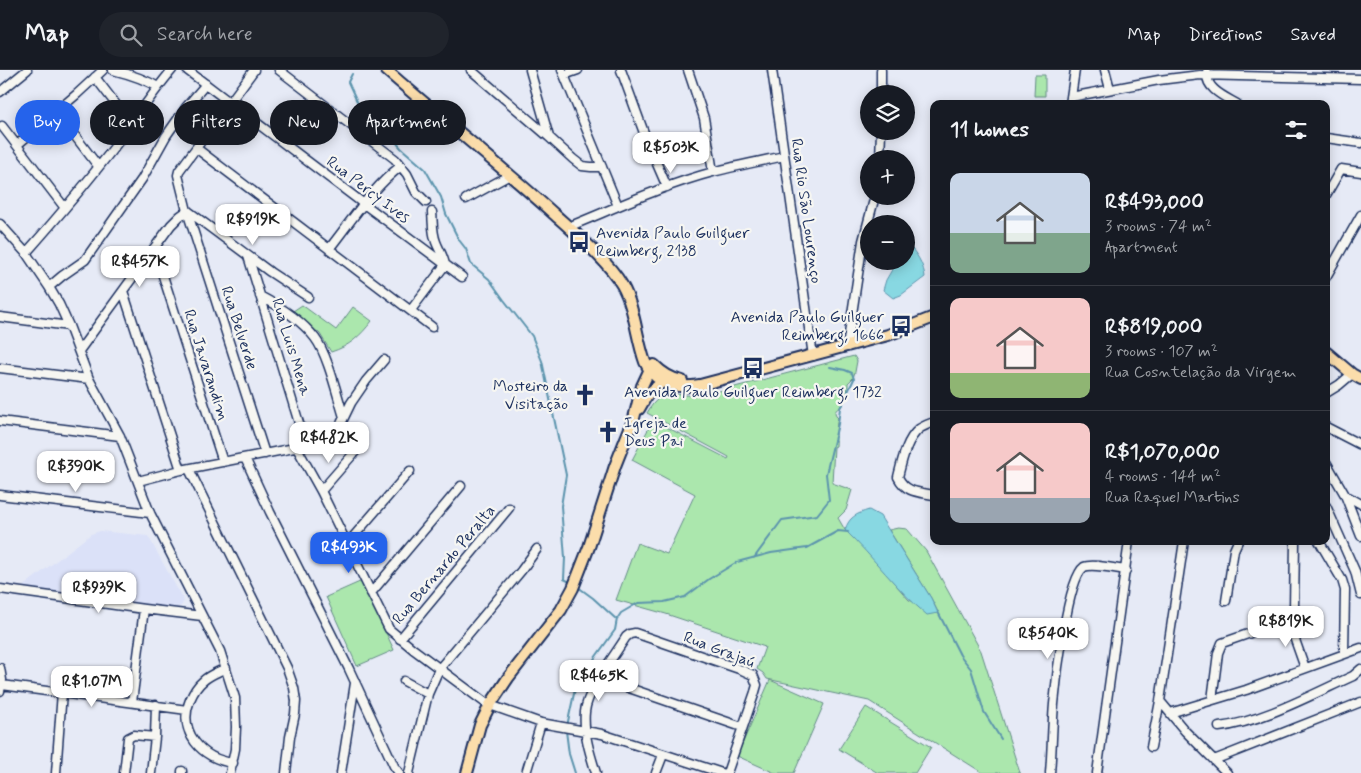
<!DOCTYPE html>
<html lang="en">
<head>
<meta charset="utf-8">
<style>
	:root { --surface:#171b24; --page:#20242c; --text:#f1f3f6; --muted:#9ea1a6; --line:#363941; --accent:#2563eb }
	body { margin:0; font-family:Mynerve,sans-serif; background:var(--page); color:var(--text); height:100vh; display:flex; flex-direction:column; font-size:19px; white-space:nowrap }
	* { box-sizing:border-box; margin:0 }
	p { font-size:16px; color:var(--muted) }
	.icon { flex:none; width:28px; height:28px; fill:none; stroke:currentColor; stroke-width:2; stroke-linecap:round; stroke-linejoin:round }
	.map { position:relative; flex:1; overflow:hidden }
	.side { position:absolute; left:930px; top:30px; width:400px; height:445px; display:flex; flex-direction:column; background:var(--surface); border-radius:10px; box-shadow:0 2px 12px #0003 }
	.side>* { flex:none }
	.top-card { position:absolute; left:15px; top:30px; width:475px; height:45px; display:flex; gap:10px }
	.controls { position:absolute; left:860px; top:15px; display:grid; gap:10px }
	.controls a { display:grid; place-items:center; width:55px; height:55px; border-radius:50%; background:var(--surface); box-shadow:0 2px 12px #0003; font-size:25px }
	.price { position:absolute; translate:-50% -42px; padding:0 11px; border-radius:10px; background:#fff; color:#222; font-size:16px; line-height:32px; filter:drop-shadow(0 1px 2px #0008) }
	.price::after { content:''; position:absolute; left:50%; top:30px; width:15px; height:11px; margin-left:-8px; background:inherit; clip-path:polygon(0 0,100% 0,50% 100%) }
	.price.current { background:var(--accent); color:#fff }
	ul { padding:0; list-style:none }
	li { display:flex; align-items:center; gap:15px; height:125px; padding:0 20px }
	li+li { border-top:1px solid var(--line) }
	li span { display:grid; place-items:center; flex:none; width:140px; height:100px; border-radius:10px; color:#555 }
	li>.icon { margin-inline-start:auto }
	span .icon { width:60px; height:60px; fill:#fffc; stroke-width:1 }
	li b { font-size:21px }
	h2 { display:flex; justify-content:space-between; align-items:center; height:60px; padding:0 20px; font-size:21px }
	.chip { padding:0 18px; border-radius:22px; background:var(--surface); box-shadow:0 2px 12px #0003; font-size:18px; line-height:45px }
	.chip.current { background:var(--accent); color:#fff }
	header { display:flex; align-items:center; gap:30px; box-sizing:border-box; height:70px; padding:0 25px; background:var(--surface); border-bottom:1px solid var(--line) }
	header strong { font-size:24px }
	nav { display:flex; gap:28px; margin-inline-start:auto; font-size:18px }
	.search { width:350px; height:45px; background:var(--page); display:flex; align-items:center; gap:12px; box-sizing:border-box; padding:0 18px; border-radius:28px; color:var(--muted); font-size:19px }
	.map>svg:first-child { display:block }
</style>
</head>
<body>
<header>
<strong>Map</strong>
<div class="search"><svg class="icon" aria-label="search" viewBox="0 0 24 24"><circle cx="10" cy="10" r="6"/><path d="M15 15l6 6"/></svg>Search here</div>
<nav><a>Map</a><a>Directions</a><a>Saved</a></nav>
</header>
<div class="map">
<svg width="1361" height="703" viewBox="0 0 1361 703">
	<rect width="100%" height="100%" fill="#e6eaf6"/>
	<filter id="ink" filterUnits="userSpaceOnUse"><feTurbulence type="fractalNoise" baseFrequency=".02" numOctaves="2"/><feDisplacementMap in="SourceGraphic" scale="10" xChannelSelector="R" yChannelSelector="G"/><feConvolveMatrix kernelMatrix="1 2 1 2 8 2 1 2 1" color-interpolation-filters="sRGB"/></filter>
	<g filter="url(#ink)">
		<path fill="#dbe1f8" d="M100 461 148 466 184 531 181 536 174 538 21 518 91 464Z"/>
		<path fill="#abe7ad" stroke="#638b86" d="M1035 5H1045V26H1034Z
			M302 235 336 260 353 237 372 251C360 266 350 276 331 282L320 264 293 241Z
			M854 286 857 291 855 302 853 308 848 313C849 319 844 333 841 337 839 338 836 339 835 342L836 346 838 348C835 358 837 366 836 376L834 377 832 413 852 420 846 440 838 448 845 460 865 479 909 530 938 542 931 528 889 460 898 458 907 459 926 481 981 581 1020 703H983L869 631 767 609 763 603 757 599 765 577 666 544 616 530 637 473 667 484 695 424 632 390 653 350 728 389 729 387 647 343C663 314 677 328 704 325Z
			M362 511 394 580 357 596 326 527Z
			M770 610 824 634 794 703H775L737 686Z
			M866 637 931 677 915 703H878L839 679Z"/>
		<path fill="#88d8e2" stroke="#5c94ad" d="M912 179C919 187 924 197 925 207L901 225 893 228 883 220 886 210 897 191H906V180Z
			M869 440 880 446 931 528 938 543 927 545C897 520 873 487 845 460 849 447 856 444 869 440Z"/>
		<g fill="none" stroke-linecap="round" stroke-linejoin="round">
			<path stroke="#5c94ad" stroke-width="2" d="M352 4 348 12 360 38 372 51 387 61 401 78 425 99 441 127 446 144 459 170 466 179 471 194 489 209 504 230 532 266 542 291 566 405 561 436 565 488 564 509 572 513
				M754 488 782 450 817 445 829 430 826 404 838 354 840 338 854 309 852 303 845 300 830 297
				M578 517 593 528 616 549
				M938 542 960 585 971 599 984 642 1001 669
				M567 656 575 619 577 613 615 560 617 549 621 543 638 533 664 532 685 527 709 509 737 492 771 483 807 478 838 461 848 462
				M566 661 569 684 575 703"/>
			<g stroke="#1b2f5e" stroke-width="11">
				<path id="minor" d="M113 0C129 4 143 8 158 17
					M187 0 364 134 462 207
					M254 0 179 101 178 105 187 141 265 384
					M279 0 395 89 407 104 416 122 426 132
					M471 0 549 67 573 89 582 96 591 97H602
					M530 0 549 67
					M562 0 618 136
					M621 0 647 71 667 117
					M688 0 704 48 713 102
					M772 0 813 286
					M1105 0 1110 19
					M1207 2C1205 19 1225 27 1237 34
					M564 5 578 0
					M95 7 131 54
					M0 22 27 0
					M881 24V0
					M1071 27 1159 10 1200 5 1361 9
					M1070 34 1075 0
					M56 41 98 96
					M2 56 65 138
					M1326 68 1361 73
					M17 75 77 24 103 0
					M196 78 432 257
					M880 89 881 61
					M1326 125 1341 99 1361 102
					M466 129 510 105
					M188 141 270 202 308 227
					M0 154 26 183 49 217 59 234 69 256 89 309 120 366 150 443 220 581 235 628 236 657 235 679 230 703
					M568 157C615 138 664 115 713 102 736 96 761 91 784 86
					M154 178 223 392
					M329 179C352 150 372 118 401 96
					M26 183C58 147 90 109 119 71 137 47 153 22 172 0
					M248 186 306 376
					M1326 207 1361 145
					M49 217 62 206 85 190 142 109 166 66 187 36 206 14
					M123 221 181 400
					M260 226C279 236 302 251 315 268 328 285 337 325 344 347
					M411 240 445 195C444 187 439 180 436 172 432 162 433 152 432 142
					M0 247 69 256
					M847 277 863 171 875 126
					M79 281 171 155 180 146 187 141
					M0 298 89 309
					M1326 323 1339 315 1352 304
					M0 351 120 366
					M934 352C929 354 923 356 919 359 906 370 902 391 898 407 906 423 918 422 934 425
					M1326 357 1361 375
					M297 378 321 421 389 559 413 579 487 634 541 653 602 664 722 703
					M245 388 270 442 349 599 394 696 399 703
					M1326 392 1345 425 1361 466
					M189 399 287 598 294 618 296 631 295 644 290 667 286 703
					M138 411 181 400 320 373 329 369 336 364 351 333 366 311 384 290
					M321 421 355 382
					M0 425 150 443
					M1345 425 1361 434
					M1326 436 1355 501 1361 525
					M1319 471 1342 510 1345 520 1344 584
					M347 474 410 401
					M0 519 144 539 202 546
					M371 523 461 416
					M1226 531 1234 480 1238 471
					M1288 550 1305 598
					M400 569 509 438
					M0 598 2 610 0 621
					M226 598C218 602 209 605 203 611 197 616 193 623 190 630 177 662 202 689 233 693
					M600 608 742 657
					M404 611 428 624
					M2 615 187 640
					M1212 630 1218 583 1222 573 1288 550 1293 545 1294 539 1295 471
					M1160 631 1185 661 1227 703
					M132 632 144 539
					M1170 643 1246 620 1361 578
					M1219 657C1262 652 1313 624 1353 606L1361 599
					M1151 677 1160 631 1184 471
					M1214 690 1361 632
					M56 703 62 622
					M124 703 128 668 134 665 155 667
					M151 703 155 667 156 635
					M182 703V701
					M341 703 355 613
					M409 703 428 624 439 599 521 501 537 479
					M526 703 541 653
					M596 703C590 684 583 662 585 642 586 622 615 585 626 567L630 564 635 563 742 600 753 605 757 615 755 622 727 703
					M656 703 663 685
					M1050 703C1052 680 1052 657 1054 634 1056 611 1067 509 1084 497 1092 493 1117 499 1126 500
					M1097 703 1129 471"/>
			</g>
			<g stroke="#1b2f5e" stroke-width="14">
				<path id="major" d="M386 0C441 48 499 94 554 144 575 163 608 191 622 215 635 238 636 267 645 292 656 315 676 319 700 315L888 265 934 247
					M1326 282 1352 304 1361 309
					M654 295C662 303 671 309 682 311
					M639 339 647 325 662 312 663 307
					M467 703 480 655 490 635 508 608 561 540 573 518 589 477 615 396 634 348 642 316 649 301 659 300"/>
			</g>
			<use href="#minor" stroke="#f6f6f2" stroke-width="8"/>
			<use href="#major" stroke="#fbddab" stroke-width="10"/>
		</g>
	</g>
	<defs>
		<g id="bus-bare" transform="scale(1.725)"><path d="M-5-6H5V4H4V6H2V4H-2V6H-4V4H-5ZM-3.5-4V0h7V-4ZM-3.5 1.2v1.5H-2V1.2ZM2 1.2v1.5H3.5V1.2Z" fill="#1b2f5e" stroke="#f6f6f2" stroke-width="2.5" paint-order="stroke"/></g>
		<g id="church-bare" transform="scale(1.725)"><path d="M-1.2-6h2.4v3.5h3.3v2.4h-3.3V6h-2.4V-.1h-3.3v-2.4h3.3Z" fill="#1b2f5e" stroke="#f6f6f2" stroke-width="2.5" paint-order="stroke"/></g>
	</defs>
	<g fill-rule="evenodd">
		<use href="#bus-bare" x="579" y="172"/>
		<use href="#bus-bare" x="901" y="256"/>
		<use href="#bus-bare" x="753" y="298"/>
		<use href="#church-bare" x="585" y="325"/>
		<use href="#church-bare" x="608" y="362"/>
	</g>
	<g text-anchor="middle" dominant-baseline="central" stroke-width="4.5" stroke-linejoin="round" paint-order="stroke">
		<g font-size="16" fill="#1b2f5e" stroke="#f6f6f2">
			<text transform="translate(368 120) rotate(37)">Rua Percy Ives</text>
			<text transform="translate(806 141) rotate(82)">Rua Rio São Lourenço</text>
			<text transform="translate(239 258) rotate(72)">Rua Belverde</text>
			<text transform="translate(291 277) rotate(73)">Rua Luis Mena</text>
			<text transform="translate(206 295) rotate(72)">Rua Javarandim</text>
			<text transform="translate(444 495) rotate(-50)">Rua Bernardo Peralta</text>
			<text transform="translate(719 580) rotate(21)">Rua Grajaú</text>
		</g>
		<g font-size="16" fill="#1b2f5e" stroke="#f6f6f2" text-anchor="start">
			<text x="596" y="163">Avenida Paulo Guilguer<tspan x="596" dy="18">Reimberg, 2138</tspan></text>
			<text x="884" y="247" text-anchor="end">Avenida Paulo Guilguer<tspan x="884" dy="18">Reimberg, 1666</tspan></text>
			<text x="568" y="316" text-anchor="end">Mosteiro da<tspan x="568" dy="18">Visitação</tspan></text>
			<text x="753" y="322" text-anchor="middle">Avenida Paulo Guilguer Reimberg, 1732</text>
			<text x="624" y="353">Igreja de<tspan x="624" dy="18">Deus Pai</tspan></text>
		</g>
	</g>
</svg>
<div class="controls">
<a><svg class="icon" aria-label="layers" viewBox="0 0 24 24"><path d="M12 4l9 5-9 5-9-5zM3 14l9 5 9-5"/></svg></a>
<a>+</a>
<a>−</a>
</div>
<b class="price" style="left:671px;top:104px">R$503K</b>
<b class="price" style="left:253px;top:176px">R$919K</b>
<b class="price" style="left:140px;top:218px">R$457K</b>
<b class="price" style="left:329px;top:394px">R$482K</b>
<b class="price" style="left:76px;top:423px">R$390K</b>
<b class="price current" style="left:349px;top:504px">R$493K</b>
<b class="price" style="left:99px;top:544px">R$939K</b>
<b class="price" style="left:1286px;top:578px">R$819K</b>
<b class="price" style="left:1048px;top:590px">R$540K</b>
<b class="price" style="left:599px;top:632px">R$465K</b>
<b class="price" style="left:92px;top:638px">R$1.07M</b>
<div class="top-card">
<a class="chip current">Buy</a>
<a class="chip">Rent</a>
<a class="chip">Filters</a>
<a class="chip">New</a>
<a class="chip">Apartment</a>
</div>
<section class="side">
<h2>11 homes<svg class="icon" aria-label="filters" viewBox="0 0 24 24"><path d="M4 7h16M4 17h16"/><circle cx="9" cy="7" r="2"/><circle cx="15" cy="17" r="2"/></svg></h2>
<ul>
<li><span style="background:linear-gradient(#c9d6e8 60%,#7fa58c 0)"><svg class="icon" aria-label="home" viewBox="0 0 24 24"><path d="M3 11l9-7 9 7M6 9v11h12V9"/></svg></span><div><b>R$493,000</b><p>3 rooms · 74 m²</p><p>Apartment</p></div></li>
<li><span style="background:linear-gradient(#f6c9c9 75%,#8fb573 0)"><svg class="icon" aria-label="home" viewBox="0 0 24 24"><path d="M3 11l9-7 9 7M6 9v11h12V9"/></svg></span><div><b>R$819,000</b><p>3 rooms · 107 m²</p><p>Rua Cosntelação da Virgem</p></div></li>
<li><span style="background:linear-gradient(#f6c9c9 75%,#9aa5b1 0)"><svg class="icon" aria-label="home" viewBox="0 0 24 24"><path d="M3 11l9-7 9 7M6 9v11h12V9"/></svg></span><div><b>R$1,070,000</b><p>4 rooms · 144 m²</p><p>Rua Raquel Martins</p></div></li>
</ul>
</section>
</div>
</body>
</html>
